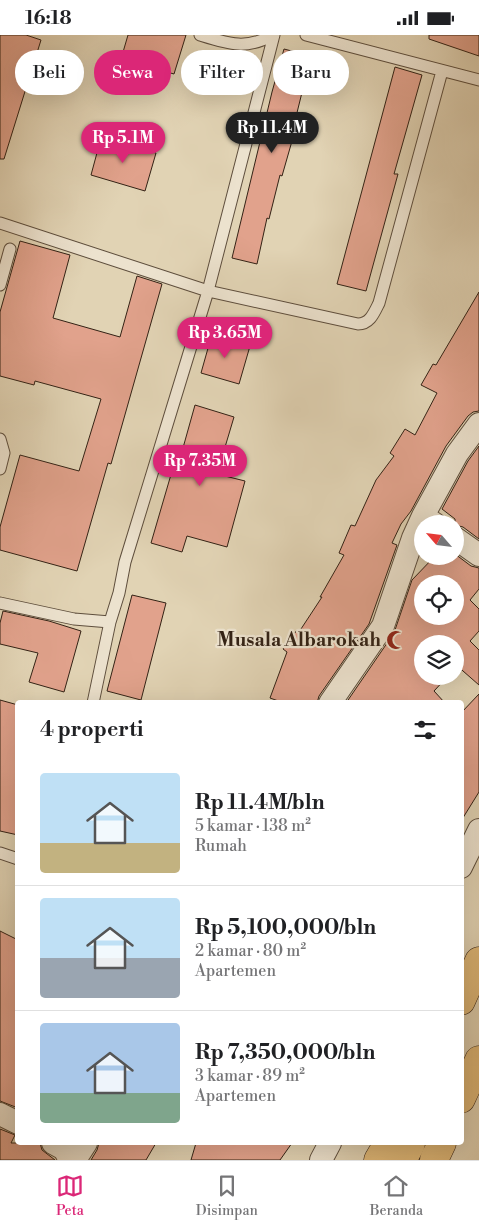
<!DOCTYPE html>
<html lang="id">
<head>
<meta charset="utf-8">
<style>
	:root { --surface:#fff; --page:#f6f6f6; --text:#202124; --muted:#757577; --line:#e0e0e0; --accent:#db2777 }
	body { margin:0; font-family:"Libre Bodoni",serif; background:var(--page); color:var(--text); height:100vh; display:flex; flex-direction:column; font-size:19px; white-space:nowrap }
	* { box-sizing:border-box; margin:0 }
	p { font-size:16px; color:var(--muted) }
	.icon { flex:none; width:28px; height:28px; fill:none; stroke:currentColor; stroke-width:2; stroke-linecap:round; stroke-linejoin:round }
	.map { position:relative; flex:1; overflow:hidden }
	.panel { position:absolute; left:15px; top:665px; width:449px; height:445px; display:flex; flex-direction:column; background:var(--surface); border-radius:5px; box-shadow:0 5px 20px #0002 }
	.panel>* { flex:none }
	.guide { position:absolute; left:15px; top:15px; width:450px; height:45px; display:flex; gap:10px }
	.needle { width:32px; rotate:298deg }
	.controls { position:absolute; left:414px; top:480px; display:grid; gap:10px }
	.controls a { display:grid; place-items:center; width:50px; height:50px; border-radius:50%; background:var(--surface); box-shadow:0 5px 20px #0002; font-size:25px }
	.price { position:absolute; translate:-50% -42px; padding:0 11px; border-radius:18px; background:var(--accent); color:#fff; font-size:16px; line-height:32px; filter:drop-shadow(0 1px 2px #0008) }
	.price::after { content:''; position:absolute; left:50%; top:30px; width:15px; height:11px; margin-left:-8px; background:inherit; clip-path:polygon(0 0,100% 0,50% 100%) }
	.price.on { background:#222; color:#fff }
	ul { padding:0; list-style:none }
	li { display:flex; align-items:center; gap:15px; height:125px; padding:0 25px }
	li+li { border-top:1px solid var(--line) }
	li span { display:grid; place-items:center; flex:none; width:140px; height:100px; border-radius:5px; color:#555 }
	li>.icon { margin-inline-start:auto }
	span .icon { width:60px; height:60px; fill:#fffc; stroke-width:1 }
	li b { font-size:21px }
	h2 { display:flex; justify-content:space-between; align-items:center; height:60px; padding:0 25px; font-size:21px }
	.pill { padding:0 18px; border-radius:22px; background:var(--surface); box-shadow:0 5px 20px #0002; font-size:18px; line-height:45px }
	.pill.on { background:var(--accent); color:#fff }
	.status { display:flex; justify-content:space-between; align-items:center; height:35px; padding:0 25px; background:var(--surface); direction:ltr }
	.status svg { height:14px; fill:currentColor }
	.menu { display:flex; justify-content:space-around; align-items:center; height:70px; border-top:1px solid var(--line); background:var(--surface); font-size:14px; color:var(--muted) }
	.menu a { display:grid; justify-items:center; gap:2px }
	.menu .on { color:var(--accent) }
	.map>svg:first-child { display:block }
</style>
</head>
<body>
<div class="status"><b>16:18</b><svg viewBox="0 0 49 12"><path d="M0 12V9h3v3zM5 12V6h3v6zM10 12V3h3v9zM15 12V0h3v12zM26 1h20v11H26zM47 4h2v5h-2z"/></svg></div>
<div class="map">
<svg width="479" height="1125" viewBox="0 0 479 1125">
	<rect width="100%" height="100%" fill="#e1d3b4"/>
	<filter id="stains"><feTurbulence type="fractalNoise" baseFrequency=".004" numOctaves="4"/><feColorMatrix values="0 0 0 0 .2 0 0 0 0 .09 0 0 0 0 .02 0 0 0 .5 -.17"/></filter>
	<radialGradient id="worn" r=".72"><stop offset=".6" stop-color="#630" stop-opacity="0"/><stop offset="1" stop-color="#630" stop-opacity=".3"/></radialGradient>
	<path fill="#e1a28c" stroke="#332215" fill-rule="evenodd" d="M0 0H26L41 5 4 124H0Z
		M128 0H186L174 39 121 24Z
		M429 0H479V21L429 4Z
		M284 14 311 21 290 106H292L282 141 280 140 269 184 267 183 257 229 232 223 272 57Z
		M395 32 422 40 394 139H398L366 256 337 249Z
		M101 103 156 118 145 156 91 140Z
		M20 206 70 220 53 283 120 302 137 241 162 249 111 429 108 428 77 536 0 515V492L20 420 79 436 101 364 35 346 34 350 0 341V277Z
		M479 257V376L473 377 468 381 446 411 411 476 401 489 392 508 397 510 369 589 319 661 317 668H284L270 663 287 617 283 614 297 595 299 597 322 562H320L344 520 339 518 351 490 355 491 376 445 394 421 390 418 405 394 415 400 437 358 421 350 433 329 436 330Z
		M212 299 250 311 239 349 201 338Z
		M195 370 234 382 217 439 245 446 227 512 187 501 182 517 151 508 177 419 181 420Z
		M479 411V504L463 492 455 490V484L442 474 468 426Z
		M455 519 471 531 479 533V554L470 565 479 574V596L470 606 479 615V650L455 629V609H422V641H448L434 656 445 668H346L394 598 412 545 435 521H455ZM422 549H455V581H422Z
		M132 560 166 568 141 665 107 656Z
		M3 576 49 586 81 596 64 657 29 647 38 618 0 609V588Z
		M479 659V757L461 786V678Z
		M0 665 18 670V800L0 796Z
		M0 896 18 905V1073L0 1066Z
		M0 1094 15 1100 11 1108H40L42 1115 55 1125H0Z
		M99 1108H156L146 1125H91L97 1115Z
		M196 1108H292L280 1125H191Z"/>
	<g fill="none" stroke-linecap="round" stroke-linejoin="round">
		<g stroke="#5e4e3d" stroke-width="13">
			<path id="lane" d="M200 0C229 9 246 15 273 0
				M306 0 479 45
				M0 188 208 256 358 289C370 289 374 278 379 268L442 36
				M0 250 10 214
				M0 404 4 418 0 434
				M0 568 74 584 110 587 119 558 125 527 208 256 274 0
				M93 668 110 587
				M0 818 18 824"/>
		</g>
		<g stroke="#5e4e3d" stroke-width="24">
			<path id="street" d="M435 489 423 481 457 419 479 389
				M455 503 479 520
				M330 668 383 591 413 503 423 481
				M461 832 479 795
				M0 1079 18 1088
				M53 1108 64 1114 70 1125
				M75 1125 86 1108
				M321 1125 330 1108"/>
		</g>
		<g stroke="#332215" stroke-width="29">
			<path id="highway" d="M461 966 479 926
				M461 1064 479 1025
				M378 1125 388 1108
				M403 1125 411 1108
				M434 1125 442 1108"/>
		</g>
		<use href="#lane" stroke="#ece2ce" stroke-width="11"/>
		<use href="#street" stroke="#ece2ce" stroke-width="22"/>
		<use href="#highway" stroke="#e0ba7a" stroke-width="28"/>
	</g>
	<defs>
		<g id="mosque-bare" transform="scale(1.5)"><path d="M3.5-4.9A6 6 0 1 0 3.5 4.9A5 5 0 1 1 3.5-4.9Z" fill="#8f2418" stroke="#ece2ce" stroke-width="2.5" paint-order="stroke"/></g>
	</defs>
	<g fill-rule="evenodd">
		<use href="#mosque-bare" x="396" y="605"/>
	</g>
	<g text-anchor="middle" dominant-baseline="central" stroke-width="4.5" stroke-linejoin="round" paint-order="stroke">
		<g font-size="19" font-weight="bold" fill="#332215" stroke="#ece2ce" text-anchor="end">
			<text x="381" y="605">Musala Albarokah</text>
		</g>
	</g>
	<rect width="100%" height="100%" filter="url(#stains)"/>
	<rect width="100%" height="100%" fill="url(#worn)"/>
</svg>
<div class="controls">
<a><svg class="needle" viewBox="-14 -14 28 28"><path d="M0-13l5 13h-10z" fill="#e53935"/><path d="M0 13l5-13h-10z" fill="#757577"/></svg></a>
<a><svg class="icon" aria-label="locate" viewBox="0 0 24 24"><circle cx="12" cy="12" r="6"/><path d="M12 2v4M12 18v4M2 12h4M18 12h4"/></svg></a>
<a><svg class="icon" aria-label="layers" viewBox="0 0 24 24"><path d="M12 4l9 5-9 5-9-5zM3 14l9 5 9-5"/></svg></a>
</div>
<b class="price on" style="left:272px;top:119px">Rp 11.4M</b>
<b class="price" style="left:123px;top:129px">Rp 5.1M</b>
<b class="price" style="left:225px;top:324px">Rp 3.65M</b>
<b class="price" style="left:200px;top:452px">Rp 7.35M</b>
<div class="guide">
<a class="pill">Beli</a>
<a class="pill on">Sewa</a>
<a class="pill">Filter</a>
<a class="pill">Baru</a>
</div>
<section class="panel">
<h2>4 properti<svg class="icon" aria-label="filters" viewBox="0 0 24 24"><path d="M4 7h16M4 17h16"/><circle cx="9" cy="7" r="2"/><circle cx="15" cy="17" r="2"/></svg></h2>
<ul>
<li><span style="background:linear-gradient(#bfe0f5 70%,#c2b280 0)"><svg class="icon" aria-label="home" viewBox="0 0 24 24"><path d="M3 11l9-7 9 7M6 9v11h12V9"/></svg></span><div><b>Rp 11.4M/bln</b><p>5 kamar · 138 m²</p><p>Rumah</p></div></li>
<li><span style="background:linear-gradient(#bfe0f5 60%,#9aa5b1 0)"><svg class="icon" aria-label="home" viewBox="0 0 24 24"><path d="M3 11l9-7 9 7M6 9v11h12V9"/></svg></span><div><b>Rp 5,100,000/bln</b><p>2 kamar · 80 m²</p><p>Apartemen</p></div></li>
<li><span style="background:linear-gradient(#a9c7e8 70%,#7fa58c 0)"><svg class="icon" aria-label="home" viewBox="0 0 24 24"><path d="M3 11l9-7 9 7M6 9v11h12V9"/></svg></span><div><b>Rp 7,350,000/bln</b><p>3 kamar · 89 m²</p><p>Apartemen</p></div></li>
</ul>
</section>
</div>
<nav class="menu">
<a class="on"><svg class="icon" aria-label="map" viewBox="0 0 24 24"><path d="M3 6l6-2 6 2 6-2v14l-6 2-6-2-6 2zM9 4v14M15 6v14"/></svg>Peta</a>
<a><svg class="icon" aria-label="saved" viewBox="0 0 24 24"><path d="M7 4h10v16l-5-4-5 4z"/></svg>Disimpan</a>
<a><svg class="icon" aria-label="home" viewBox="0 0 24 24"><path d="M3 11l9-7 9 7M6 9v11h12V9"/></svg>Beranda</a>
</nav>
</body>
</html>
